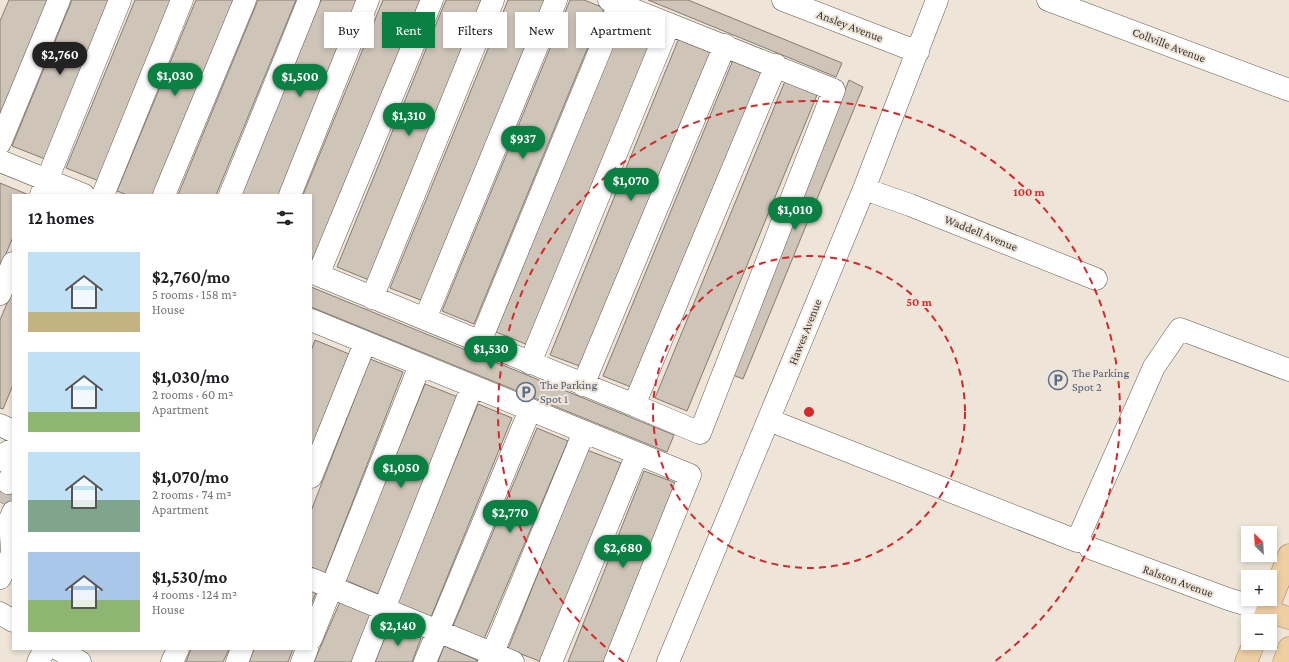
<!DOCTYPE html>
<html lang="en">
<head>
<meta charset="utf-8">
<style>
	:root { --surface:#fff; --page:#f2f2f2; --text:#202124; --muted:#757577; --accent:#0b8043 }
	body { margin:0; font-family:"Crimson Pro",serif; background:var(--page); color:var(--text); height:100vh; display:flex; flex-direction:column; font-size:15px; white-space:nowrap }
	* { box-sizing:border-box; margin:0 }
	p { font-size:13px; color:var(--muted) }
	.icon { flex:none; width:22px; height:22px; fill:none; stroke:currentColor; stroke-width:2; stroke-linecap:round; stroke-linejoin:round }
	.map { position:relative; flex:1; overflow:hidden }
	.drawer { position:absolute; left:12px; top:194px; width:300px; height:456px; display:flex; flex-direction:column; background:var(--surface); border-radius:0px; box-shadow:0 2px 6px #0003 }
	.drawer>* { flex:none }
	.guide { position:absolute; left:324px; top:12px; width:380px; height:36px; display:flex; gap:8px }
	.needle { width:26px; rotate:336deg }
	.buttons { position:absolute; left:1241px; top:526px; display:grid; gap:8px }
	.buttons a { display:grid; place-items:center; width:36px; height:36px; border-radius:0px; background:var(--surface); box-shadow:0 2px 6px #0003; font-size:20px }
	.price { position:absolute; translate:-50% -34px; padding:0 9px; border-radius:14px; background:var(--accent); color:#fff; font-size:13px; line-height:26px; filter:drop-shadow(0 1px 2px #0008) }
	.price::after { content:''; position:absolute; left:50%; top:24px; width:12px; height:9px; margin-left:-6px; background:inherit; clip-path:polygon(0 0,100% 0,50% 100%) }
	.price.on { background:#222; color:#fff }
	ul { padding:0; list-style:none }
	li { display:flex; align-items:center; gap:12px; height:100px; padding:0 16px }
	li span { display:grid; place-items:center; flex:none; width:112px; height:80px; border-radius:0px; color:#555 }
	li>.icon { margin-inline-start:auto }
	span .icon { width:48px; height:48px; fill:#fffc; stroke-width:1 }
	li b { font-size:17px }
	h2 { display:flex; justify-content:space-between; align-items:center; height:48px; padding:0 16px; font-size:17px }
	.tag { padding:0 14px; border-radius:0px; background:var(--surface); box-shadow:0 2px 6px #0003; font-size:14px; line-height:36px }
	.tag.on { background:var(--accent); color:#fff }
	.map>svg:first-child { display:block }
</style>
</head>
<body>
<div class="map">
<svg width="1289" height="662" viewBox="0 0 1289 662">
	<rect width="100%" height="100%" fill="#eee4d8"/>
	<path fill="#cec4b8" stroke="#857c71" d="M9 0H48L0 117V21Z
		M72 0H110L45 159 12 146Z
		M135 0H173L99 181 66 168Z
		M196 0H235L155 195H127L117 191Z
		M258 0H296L216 195H178Z
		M321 0H359L279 195H241Z
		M383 0H420L315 258 311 257V195H303Z
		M446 0H483L369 280 337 267Z
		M508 0H546L423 301 390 288Z
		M570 0H584L604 8 474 324 442 311Z
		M648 0H688L842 63 836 77Z
		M625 16 658 29 528 345 496 332Z
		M679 38 712 51 582 367 550 355Z
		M733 60 765 73 636 389 603 376Z
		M849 80 863 87 743 379 728 373Z
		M785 81 817 95 687 411 655 398Z
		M0 183 29 195H13V237L0 268Z
		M311 287 674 435 667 452 311 307Z
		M13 289V385L3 409 0 408V320Z
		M315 340 349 354 311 449V351Z
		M370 359 403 372 325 573 311 567V511Z
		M425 384 458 397 378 594 345 580Z
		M478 404 512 418 431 617 397 603Z
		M537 428 568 441 484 639 453 626Z
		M587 450 621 463 542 662 508 649Z
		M644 471 676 483 604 662H568Z
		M0 479 13 485V508L0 502Z
		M311 590 316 592 311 605Z
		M340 602 373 615 354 662H314Z
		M390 625 421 638 412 662H375Z
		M444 646 477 660V662H438Z
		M191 649H229L223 662H186Z
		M254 649H293L288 662H249Z"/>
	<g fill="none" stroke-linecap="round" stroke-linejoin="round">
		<path stroke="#cac1b7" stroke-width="22" stroke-dasharray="22 11" stroke-linecap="butt" d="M0 502 8 483"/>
		<g stroke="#635b51" stroke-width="23">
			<path id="minor" d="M609 0 834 90 700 433 634 405
				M783 0 918 52
				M1048 0 1289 90
				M0 143 59 0
				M0 161 84 195
				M864 189 910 205 1096 279
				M41 195 120 0
				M103 195 182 0
				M164 195 245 0
				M230 195 309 0
				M290 195 368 0
				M311 272 634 405 776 65
				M318 275 432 0
				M0 294 13 263
				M372 298 493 0
				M425 319 556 0
				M311 320 690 475 615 662
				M480 342 619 4
				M530 363 669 25
				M583 385 725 45
				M769 420 1077 541 1154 367 1180 329 1289 370
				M0 425 13 431
				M0 460 1 456 13 449
				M311 477 365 343
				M8 483 13 471
				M1090 548 1228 599 1267 611
				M12 552 10 519 13 512
				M0 578 13 552
				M311 579 513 662
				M0 613 13 621
				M311 639 420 365
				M58 649 80 662
				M38 662 45 649
				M172 662 178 649
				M237 662 242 649
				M302 662 307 649
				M363 662 472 387
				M425 662 530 410
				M489 662 584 432
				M551 662 637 454
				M668 662 864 189 937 0"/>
		</g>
		<g stroke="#a88454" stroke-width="23">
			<path id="major" d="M1267 611 1289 618
				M1263 621 1289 555
				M1246 662 1254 643
				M1284 662 1289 648"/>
		</g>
		<use href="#minor" stroke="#fff" stroke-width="22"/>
		<use href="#major" stroke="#eecea3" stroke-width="22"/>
	</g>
	<g fill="none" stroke="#d62828" stroke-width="2" stroke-dasharray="7 5">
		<circle cx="809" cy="412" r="156"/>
		<path d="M624 662A311 311 0 1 1 994 662"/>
	</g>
	<defs>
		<g id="parking-ring" transform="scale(1)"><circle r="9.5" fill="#eee4d8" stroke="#5c6f8a" stroke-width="1.5"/><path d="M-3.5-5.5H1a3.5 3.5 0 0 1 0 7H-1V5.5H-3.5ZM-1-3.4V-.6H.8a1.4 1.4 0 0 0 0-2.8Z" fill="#5c6f8a"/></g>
	</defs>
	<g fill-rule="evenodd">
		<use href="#parking-ring" x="1058" y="380"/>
		<use href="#parking-ring" x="526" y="392"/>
	</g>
	<g text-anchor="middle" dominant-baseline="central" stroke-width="4" stroke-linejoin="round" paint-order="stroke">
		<g font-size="12" fill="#3b3732" stroke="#eee4d8">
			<text transform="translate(850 26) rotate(21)">Ansley Avenue</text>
			<text transform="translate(1169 45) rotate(21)">Collville Avenue</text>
			<text transform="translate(981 233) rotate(22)">Waddell Avenue</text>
			<text transform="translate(805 332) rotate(-68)">Hawes Avenue</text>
			<text transform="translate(1178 581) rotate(20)">Ralston Avenue</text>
		</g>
		<g font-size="12" fill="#4e5e75" stroke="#eee4d8" text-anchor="start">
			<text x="1072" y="373">The Parking<tspan x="1072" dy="14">Spot 2</tspan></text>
			<text x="540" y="385">The Parking<tspan x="540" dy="14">Spot 1</tspan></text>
		</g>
	</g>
	<circle cx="809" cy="412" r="6" fill="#d62828" stroke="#eee4d8" stroke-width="2"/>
	<g font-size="12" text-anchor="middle" font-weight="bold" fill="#d62828" stroke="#eee4d8" stroke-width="4" stroke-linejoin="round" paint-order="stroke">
		<text x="1029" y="196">100 m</text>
		<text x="919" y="306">50 m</text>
	</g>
</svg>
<div class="buttons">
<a><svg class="needle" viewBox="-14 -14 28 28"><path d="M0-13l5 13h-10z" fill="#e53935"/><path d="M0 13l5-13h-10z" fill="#757577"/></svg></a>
<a>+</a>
<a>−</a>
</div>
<b class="price on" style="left:60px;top:76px">$2,760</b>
<b class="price" style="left:175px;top:97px">$1,030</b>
<b class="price" style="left:300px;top:98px">$1,500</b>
<b class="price" style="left:409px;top:137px">$1,310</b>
<b class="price" style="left:523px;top:160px">$937</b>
<b class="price" style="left:631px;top:202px">$1,070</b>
<b class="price" style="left:795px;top:231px">$1,010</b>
<b class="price" style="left:491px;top:370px">$1,530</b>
<b class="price" style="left:401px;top:489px">$1,050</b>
<b class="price" style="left:510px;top:534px">$2,770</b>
<b class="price" style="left:623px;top:569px">$2,680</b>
<b class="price" style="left:398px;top:647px">$2,140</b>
<div class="guide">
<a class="tag">Buy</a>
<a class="tag on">Rent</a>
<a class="tag">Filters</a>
<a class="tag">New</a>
<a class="tag">Apartment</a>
</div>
<section class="drawer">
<h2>12 homes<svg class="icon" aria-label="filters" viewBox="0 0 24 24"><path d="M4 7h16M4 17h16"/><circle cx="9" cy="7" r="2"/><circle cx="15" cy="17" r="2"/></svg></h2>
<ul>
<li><span style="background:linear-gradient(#bfe0f5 75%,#c2b280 0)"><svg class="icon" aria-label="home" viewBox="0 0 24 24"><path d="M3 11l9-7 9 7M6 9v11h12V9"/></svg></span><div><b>$2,760/mo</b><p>5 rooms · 158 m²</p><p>House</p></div></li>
<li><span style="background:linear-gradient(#bfe0f5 75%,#8fb573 0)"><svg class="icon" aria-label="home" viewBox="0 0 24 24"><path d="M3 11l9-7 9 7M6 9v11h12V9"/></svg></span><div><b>$1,030/mo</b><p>2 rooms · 60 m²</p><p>Apartment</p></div></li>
<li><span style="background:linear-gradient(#bfe0f5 60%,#7fa58c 0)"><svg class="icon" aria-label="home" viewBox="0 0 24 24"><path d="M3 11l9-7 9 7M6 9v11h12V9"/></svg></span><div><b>$1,070/mo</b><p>2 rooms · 74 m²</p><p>Apartment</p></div></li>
<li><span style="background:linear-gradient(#a9c7e8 60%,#8fb573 0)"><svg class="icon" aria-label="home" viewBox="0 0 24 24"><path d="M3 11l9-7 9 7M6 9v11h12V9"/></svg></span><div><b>$1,530/mo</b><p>4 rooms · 124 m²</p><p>House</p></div></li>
</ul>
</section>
</div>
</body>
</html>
